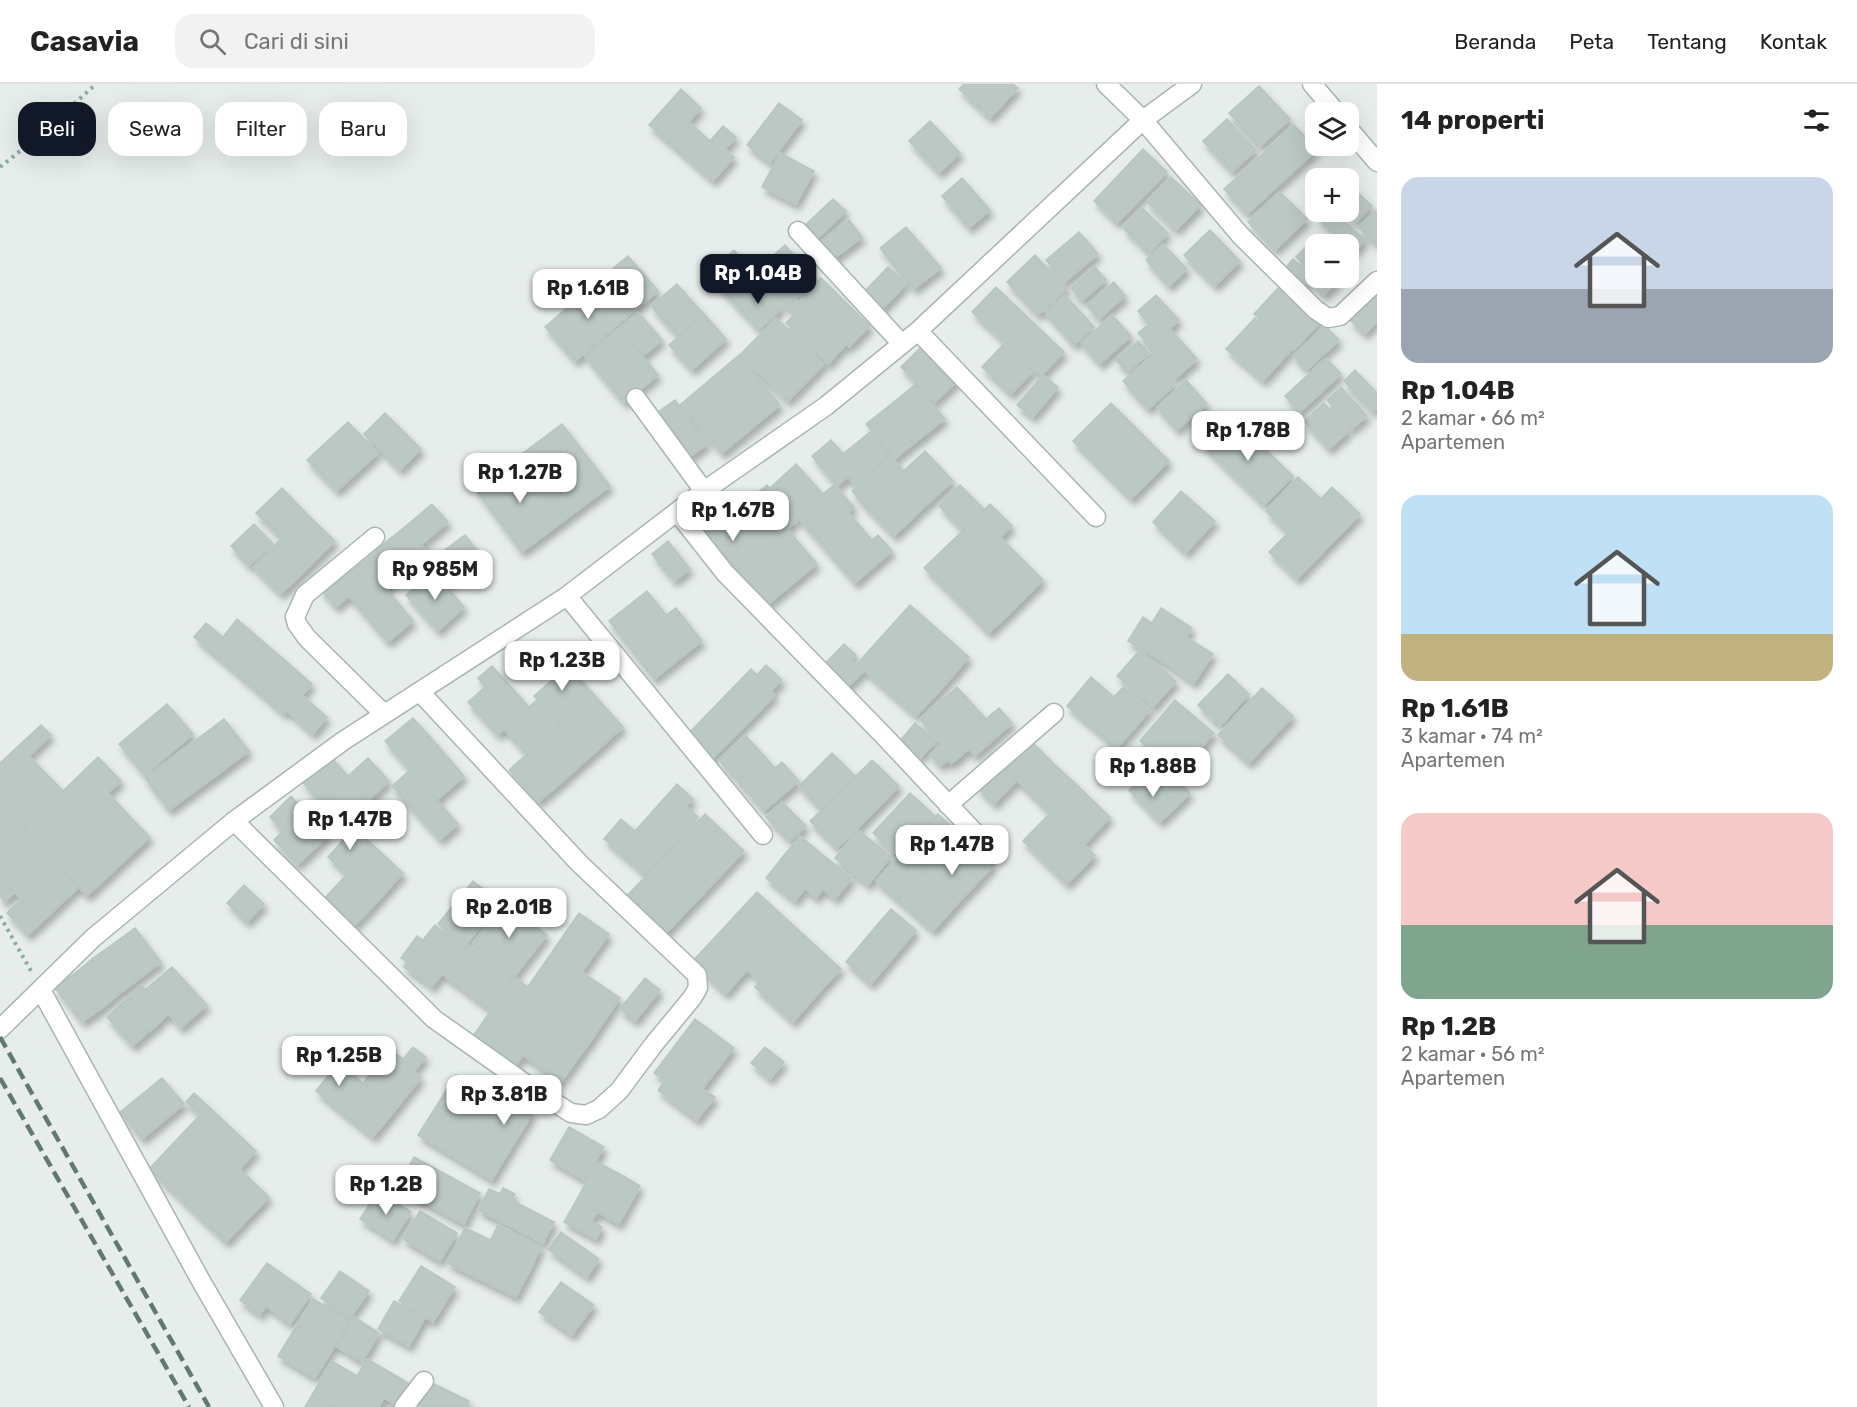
<!DOCTYPE html>
<html lang="id">
<head>
<meta charset="utf-8">
<style>
	:root { --surface:#fff; --page:#f2f2f2; --text:#222; --muted:#767676; --line:#e0e0e0; --accent:#111827 }
	body { margin:0; font-family:Rubik,sans-serif; background:var(--page); color:var(--text); height:100vh; display:flex; flex-direction:column; font-size:22px; white-space:nowrap }
	* { box-sizing:border-box; margin:0 }
	p { font-size:20px; color:var(--muted) }
	.icon { flex:none; width:33px; height:33px; fill:none; stroke:currentColor; stroke-width:2; stroke-linecap:round; stroke-linejoin:round }
	.map { position:relative; flex:1; overflow:hidden }
	.sheet { display:flex; flex-direction:column; background:var(--surface); width:480px }
	.sheet>* { flex:none }
	.hud { position:absolute; left:18px; top:18px; width:570px; height:54px; display:flex; gap:12px }
	.controls { position:absolute; left:1305px; top:18px; display:grid; gap:12px }
	.controls a { display:grid; place-items:center; width:54px; height:54px; border-radius:12px; background:var(--surface); box-shadow:0 6px 24px #0002; font-size:30px }
	.price { position:absolute; translate:-50% -51px; padding:0 14px; border-radius:12px; background:#fff; color:#222; font-size:20px; line-height:39px; filter:drop-shadow(0 2px 3px #0008) }
	.price::after { content:''; position:absolute; left:50%; top:36px; width:18px; height:14px; margin-left:-9px; background:inherit; clip-path:polygon(0 0,100% 0,50% 100%) }
	.price.on { background:var(--accent); color:#fff }
	ul { padding:0; list-style:none }
	li { display:grid; align-content:center; gap:12px; height:318px; padding:0 24px }
	li span { display:grid; place-items:center; height:186px; border-radius:18px; color:#555 }
	li>.icon { margin-inline-start:auto }
	span .icon { width:108px; height:108px; fill:#fffc; stroke-width:1 }
	li b { font-size:26px }
	h2 { display:flex; justify-content:space-between; align-items:center; height:72px; padding:0 24px; font-size:26px }
	.tag { padding:0 21px; border-radius:18px; background:var(--surface); box-shadow:0 6px 24px #0002; font-size:21px; line-height:54px }
	.tag.on { background:var(--accent); color:#fff }
	header { display:flex; align-items:center; gap:36px; box-sizing:border-box; height:84px; padding:0 30px; background:var(--surface); border-bottom:2px solid var(--line) }
	header strong { font-size:28px }
	nav { display:flex; gap:33px; margin-inline-start:auto; font-size:21px }
	.search { width:420px; height:54px; background:var(--page); display:flex; align-items:center; gap:15px; box-sizing:border-box; padding:0 21px; border-radius:18px; color:var(--muted); font-size:22px }
	main { display:flex; flex:1; min-height:0 }
	.map>svg:first-child { display:block }
</style>
</head>
<body>
<header>
<strong>Casavia</strong>
<div class="search"><svg class="icon" aria-label="search" viewBox="0 0 24 24"><circle cx="10" cy="10" r="6"/><path d="M15 15l6 6"/></svg>Cari di sini</div>
<nav><a>Beranda</a><a>Peta</a><a>Tentang</a><a>Kontak</a></nav>
</header>
<main>
<div class="map">
<svg width="1377" height="1323" viewBox="0 0 1377 1323">
	<defs>
		<filter id="shadow"><feDropShadow dx="3.5" dy="6" stdDeviation="3" flood-color="#0004"/></filter>
	</defs>
	<rect width="100%" height="100%" fill="#e6edeb"/>
	<path fill="#bbc8c4" stroke="#b8c6c2" stroke-width="1.5" filter="url(#shadow)" d="M964 0H1013L1018 4 990 34 959 5Z
		M1259 2 1290 35 1260 62 1229 29Z
		M681 5 701 24 670 59 649 41Z
		M779 19 802 36 770 79 747 61Z
		M1227 35 1256 66 1232 88 1203 57Z
		M930 37 960 69 939 89 909 57Z
		M689 38 710 57 723 42 736 53 725 65 734 73 713 97 670 59Z
		M1294 41 1317 66 1247 130 1224 105Z
		M1143 65 1167 88 1117 139 1094 117Z
		M780 69 814 87 796 120 762 103Z
		M1171 93 1201 121 1176 146 1147 118Z
		M962 94 990 126 969 144 942 112Z
		M1348 100 1372 122 1356 138 1344 128H1348Z
		M1280 108 1307 135 1275 166 1248 138Z
		M833 115 846 127 815 157 802 144Z
		M1142 124 1168 149 1149 169 1123 144Z
		M1375 127 1377 129V161L1359 144Z
		M1323 128H1335L1365 156 1354 168 1317 133Z
		M849 136 862 153 832 176 819 159Z
		M906 143 941 184 914 205 880 164Z
		M1210 146 1240 177 1215 202 1184 171Z
		M1079 148 1098 170 1065 198 1046 176Z
		M1315 153 1323 160H1316V182L1311 187 1296 173Z
		M1163 160 1187 185 1169 202 1146 176Z
		M785 161 816 196 796 215 801 221 792 228 755 188Z
		M734 166 759 194 733 218 707 190Z
		M1035 171 1067 205 1038 231 1007 198Z
		M628 172 658 207 635 226 605 191Z
		M1293 175 1313 193 1301 205 1282 188Z
		M888 183 906 200 880 227 862 210Z
		M1095 183 1106 196 1082 217 1071 204Z
		M605 191 635 226 614 244 584 209Z
		M1316 192V194H1340L1324 211 1310 198Z
		M821 194 870 242 849 263 800 216Z
		M756 196 782 224 759 246 733 218Z
		M1114 198 1125 212 1099 235 1087 222Z
		M677 200 690 215 665 238 651 222Z
		M1280 202 1321 237 1294 266 1254 230Z
		M996 203 1064 268 1041 292 972 228Z
		M584 209 614 244 592 263 562 228Z
		M1374 209 1377 212V237L1365 250 1350 236Z
		M1065 211 1094 243 1074 261 1045 228Z
		M1156 211 1179 236 1150 262 1138 249 1149 240 1138 227Z
		M690 215 704 230 678 252 665 238Z
		M804 220 846 260 828 280 786 239Z
		M562 228 592 263 575 277 545 243Z
		M638 228 662 256 643 272 619 244Z
		M704 230 726 255 692 286 669 261Z
		M1112 231 1131 252 1100 280 1081 259Z
		M776 234 801 257 765 295 740 271Z
		M1255 234 1291 266 1263 297 1226 265Z
		M1325 242 1339 256 1307 286 1293 272Z
		M619 244 658 291 624 319 585 272Z
		M1171 246 1197 275 1175 295 1149 265Z
		M801 257 824 280 788 317 765 295Z
		M1138 257 1149 269 1128 288 1116 276Z
		M923 261 958 296 935 318 901 283Z
		M1003 261 1032 288 1011 310 982 283Z
		M739 271 780 321 722 369 680 321Z
		M1150 273 1175 301 1148 325 1123 297Z
		M1326 274 1341 290 1300 328 1285 312Z
		M1355 286 1377 309V324L1373 328 1344 297Z
		M1043 291 1058 303 1033 333 1017 321Z
		M1186 296 1207 320 1177 346 1157 323Z
		M916 300 945 335 913 360 885 325Z
		M1341 303 1367 332 1352 345 1327 316Z
		M675 316 707 360 684 377 651 333Z
		M1111 319 1169 377 1131 415 1073 357Z
		M1324 319 1349 347 1329 365 1304 337Z
		M885 325 913 360 895 375 866 340Z
		M385 329 421 365 400 386 364 350Z
		M1233 334 1293 392 1264 421 1204 363Z
		M348 338 378 369 337 407 307 376Z
		M562 340 610 402 566 435 519 372Z
		M870 348 890 371 855 401 848 393 837 402 812 372 831 356 843 370Z
		M925 367 953 397 922 425 894 396Z
		M519 372 566 435 522 468 475 405Z
		M890 372 904 387 865 422 852 407Z
		M796 380 823 410 834 401 854 423 817 455 771 403Z
		M1298 393 1321 415 1288 448 1266 427Z
		M894 396 922 425 894 452 865 422Z
		M767 401 797 437 776 454 746 418Z
		M960 401 984 425 963 446 939 422Z
		M1332 403 1360 430 1343 448 1315 421Z
		M282 404 307 430 282 454 256 429Z
		M1181 407 1215 437 1186 469 1153 438Z
		M719 413 733 429 702 454 689 438Z
		M746 418 776 454 762 465 733 429Z
		M432 420 448 438 422 460 406 442Z
		M990 420 1012 442 976 477 954 455Z
		M1315 421 1343 448 1323 468 1295 442Z
		M848 428 872 456 878 451 892 467 855 499 817 455Z
		M733 429 762 465 737 486 723 469 718 473 702 454Z
		M307 430 335 457 309 483 282 454Z
		M254 440 273 460 249 482 231 462Z
		M406 442 429 469 410 484 387 457Z
		M1295 442 1323 468 1297 495 1269 468Z
		M787 445 817 480 767 521 737 486Z
		M465 451 483 474 448 500 431 476Z
		M1000 453 1043 496 1015 524 972 481Z
		M282 454 309 483 281 510 253 483Z
		M954 455 976 477 947 506 924 484Z
		M387 457 410 484 393 498 371 471Z
		M668 457 690 485 674 497 652 470Z
		M371 471 393 498 360 525 349 512 336 523 320 505 337 492 340 496Z
		M972 481 1015 524 989 549 947 506Z
		M432 487 464 523 438 547 406 511Z
		M386 504 413 537 388 558 360 525Z
		M647 507 666 531 676 524 702 557 654 595 609 537Z
		M910 521 934 542 907 571 943 603 916 632 857 580Z
		M1161 524 1192 544 1168 581 1128 557 1143 533 1152 539Z
		M237 535 259 554 232 585 194 553 206 539 223 553Z
		M934 542 969 573 943 603 907 571Z
		M1186 553 1213 570 1194 599 1168 581Z
		M259 554 287 578 260 609 232 585Z
		M844 560 856 571 851 576 863 588 845 605 822 583Z
		M1140 566 1176 597 1153 623 1117 592Z
		M287 578 312 600 302 611 327 633 313 650 287 627 284 630 260 609Z
		M766 581 782 596 771 607 775 611 712 675 687 651 751 585 757 591Z
		M492 582 529 623 498 651 468 618 485 603 478 594Z
		M568 582 589 605 555 635 534 612Z
		M1228 590 1249 610 1220 642 1198 621Z
		M1091 593 1114 613 1123 603 1150 626 1117 664 1067 622Z
		M957 603 986 635 999 624 1012 639 975 672 969 665 951 680 948 676 941 682 930 671 942 660 920 635Z
		M1262 604 1293 632 1249 679 1218 651Z
		M589 605 623 643 589 674 555 635Z
		M537 616 560 641 527 670 504 645Z
		M1175 616 1214 649 1178 690 1140 657Z
		M167 620 193 650 145 691 119 660Z
		M413 634 438 662 410 686 385 657Z
		M224 635 249 667 217 691 192 659Z
		M915 639 936 657 920 674 900 657Z
		M41 641 51 651 29 672 63 707 28 740 0 710V679Z
		M560 641 589 674 556 703 527 670Z
		M746 652 775 684 782 678 799 697 764 727 719 676Z
		M1032 658 1053 679 1027 706 1006 686Z
		M192 659 217 691 195 707 170 675Z
		M438 662 464 692 437 716 410 686Z
		M832 669 855 692 822 726 799 702Z
		M527 670 556 703 538 718 509 686Z
		M330 672 348 692 320 718 302 697Z
		M98 673 121 697 108 709 136 739 113 761 63 707Z
		M368 674 389 697 369 716 348 692Z
		M170 675 195 707 169 726 145 694Z
		M872 676 899 702 857 745 830 718Z
		M1159 678 1190 709 1177 722 1146 690Z
		M1053 679 1077 701 1050 729 1027 706Z
		M1000 680 1017 696 994 720 977 703Z
		M410 686 458 740 440 756 392 702Z
		M1146 690 1177 722 1160 738 1129 706Z
		M348 692 369 716 341 741 320 718Z
		M677 700 693 715 686 722 698 733 646 791 604 755 621 735 635 747Z
		M1077 701 1110 733 1084 761 1050 729Z
		M63 707 81 726 41 764 23 744Z
		M910 709 935 732 898 772 873 749Z
		M0 710 28 740 2 765 0 763Z
		M291 712 328 752 297 781 274 756 283 747 270 733Z
		M782 718 806 742 790 757 766 733Z
		M830 718 857 745 837 764 810 737Z
		M81 726 113 761 74 798 41 764Z
		M1050 729 1095 771 1067 800 1023 757Z
		M705 730 744 767 710 803 670 766Z
		M938 730 959 749 925 787 903 768Z
		M136 739 150 753 87 812 74 798Z
		M23 744 41 764 5 798 14 809 5 818 0 812V766Z
		M354 744 373 761 347 790 328 773Z
		M858 746 891 772 868 801 835 774Z
		M959 749 994 781 979 797 944 765Z
		M800 752 828 775 810 798 781 775Z
		M373 761 403 789 377 818 347 790Z
		M41 764 79 803 42 838 5 798Z
		M944 765 979 797 959 818 925 787Z
		M670 766 710 803 685 829 646 792Z
		M903 768 925 787 898 816 876 797Z
		M781 775 810 798 795 817 766 794Z
		M828 775 852 794 835 815 823 805 816 814 805 804Z
		M925 787 959 818 933 847 898 816Z
		M347 790 377 818 353 843 323 816Z
		M646 792 685 829 660 855 621 818Z
		M473 797 500 818 465 862 438 840Z
		M244 801 264 820 247 838 227 819Z
		M757 808 804 851 760 898 747 886 726 910 692 878Z
		M21 815 42 838 28 851 7 829Z
		M504 818 547 851 514 893 472 860Z
		M891 825 916 846 903 862 877 841Z
		M579 829 609 850 572 902 543 881Z
		M435 841 466 864 456 877 500 909 489 925 442 890 432 903 404 883 407 878 401 874 417 852 423 856Z
		M877 841 903 862 871 900 846 878Z
		M135 844 161 878 136 897 109 863Z
		M804 851 841 885 823 904 786 870Z
		M468 861 512 893 500 909 456 877Z
		M109 863 136 897 119 910 92 875Z
		M786 870 823 904 793 938 755 903Z
		M92 875 119 910 102 924 75 889Z
		M543 881 572 902 551 931 522 911Z
		M172 883 207 921 181 944 146 905Z
		M582 888 620 914 590 958 551 931Z
		M75 889 102 924 82 938 55 904Z
		M514 893 528 903 522 911 551 931 512 987 469 958Z
		M645 894 660 906 635 937 620 925Z
		M141 901 168 930 156 942 129 913Z
		M129 913 156 942 147 949 121 920Z
		M121 920 147 949 133 962 107 933Z
		M551 931 590 958 561 998 523 971Z
		M695 935 734 964 702 1005 715 1013 697 1036 658 1006 665 997 654 989Z
		M413 963 426 973 414 987 421 994 396 1025 363 999 390 965 403 975Z
		M765 963 784 978 770 995 751 979Z
		M338 979 363 999 340 1027 316 1007Z
		M456 991 498 1017 479 1047 437 1021Z
		M162 994 184 1020 142 1055 120 1028Z
		M363 999 396 1025 373 1053 340 1027Z
		M194 1009 256 1067 240 1085 269 1113 226 1158 149 1085 200 1031 186 1018Z
		M502 1011 533 1029 505 1074 474 1055Z
		M437 1021 479 1047 461 1077 418 1051Z
		M569 1043 604 1063 584 1096 550 1076Z
		M474 1055 505 1074 492 1096 461 1077Z
		M414 1073 480 1109 464 1140 397 1104Z
		M597 1078 618 1089 597 1128 576 1117Z
		M618 1089 640 1102 619 1140 597 1128Z
		M503 1104 515 1110 511 1116 519 1120 508 1141 478 1126 489 1105 500 1110Z
		M378 1107 411 1128 393 1156 360 1135Z
		M576 1117 597 1128 592 1137 602 1143 596 1155 564 1138Z
		M519 1120 554 1138 543 1159 508 1141Z
		M420 1127 457 1149 440 1177 403 1155Z
		M498 1141 541 1163 529 1188 486 1165Z
		M465 1144 491 1156 486 1165 529 1188 516 1213 447 1179Z
		M561 1148 599 1175 587 1193 548 1165Z
		M267 1179 311 1210 290 1240 266 1222 260 1231 240 1216Z
		M421 1182 455 1203 433 1238 399 1217Z
		M340 1187 369 1207 350 1234 321 1214Z
		M561 1198 594 1221 572 1251 539 1228Z
		M313 1215 350 1237 334 1263 297 1241Z
		M394 1217 425 1234 409 1262 378 1245Z
		M354 1233 379 1249 362 1278 336 1262Z
		M297 1241 334 1263 315 1294 278 1272Z
		M367 1275 410 1300 397 1321 384 1314 379 1323H333L312 1311 332 1277 357 1292Z
		M430 1298 469 1317 467 1323 419 1322Z
		M312 1311 333 1323H305Z"/>
	<g fill="none" stroke-linecap="round" stroke-linejoin="round">
		<g stroke="#a9b5b2" stroke-width="21">
			<path id="minor" d="M1106 0 1143 36 1241 152 1316 226 1328 234 1340 232 1377 197
				M1312 0 1336 28
				M1348 44 1377 78
				M798 147 902 260
				M918 247 1096 433
				M636 314 704 407
				M677 428 725 489 885 653 992 767
				M375 453 305 511 295 533 297 540 307 554 384 630
				M567 512 763 751
				M948 721 1054 629
				M234 737 434 935 530 1003 571 1029 586 1031 599 1025 619 1007 654 960 692 914 698 904 697 891 579 779 420 608
				M41 906 201 1197 274 1323
				M0 945 93 854 234 737 343 657 567 512 704 407 826 322 918 247 1143 36 1192 0
				M404 1323 424 1297"/>
		</g>
		<path stroke="#89ada6" stroke-width="4" stroke-dasharray="3 4.5" stroke-linecap="butt" d="M0 83 29 60 96 0
			M0 832 31 887"/>
		<use href="#minor" stroke="#fff" stroke-width="18"/>
		<path stroke="#617875" stroke-width="4.5" stroke-dasharray="12 6" stroke-linecap="butt" d="M0 953 209 1323
			M0 994 189 1323"/>
	</g>
</svg>
<div class="controls">
<a><svg class="icon" aria-label="layers" viewBox="0 0 24 24"><path d="M12 4l9 5-9 5-9-5zM3 14l9 5 9-5"/></svg></a>
<a>+</a>
<a>−</a>
</div>
<b class="price on" style="left:758px;top:221px">Rp 1.04B</b>
<b class="price" style="left:588px;top:236px">Rp 1.61B</b>
<b class="price" style="left:1248px;top:378px">Rp 1.78B</b>
<b class="price" style="left:520px;top:420px">Rp 1.27B</b>
<b class="price" style="left:733px;top:458px">Rp 1.67B</b>
<b class="price" style="left:435px;top:517px">Rp 985M</b>
<b class="price" style="left:562px;top:608px">Rp 1.23B</b>
<b class="price" style="left:1153px;top:714px">Rp 1.88B</b>
<b class="price" style="left:350px;top:767px">Rp 1.47B</b>
<b class="price" style="left:952px;top:792px">Rp 1.47B</b>
<b class="price" style="left:509px;top:855px">Rp 2.01B</b>
<b class="price" style="left:339px;top:1003px">Rp 1.25B</b>
<b class="price" style="left:504px;top:1042px">Rp 3.81B</b>
<b class="price" style="left:386px;top:1132px">Rp 1.2B</b>
<div class="hud">
<a class="tag on">Beli</a>
<a class="tag">Sewa</a>
<a class="tag">Filter</a>
<a class="tag">Baru</a>
</div>
</div>
<section class="sheet">
<h2>14 properti<svg class="icon" aria-label="filters" viewBox="0 0 24 24"><path d="M4 7h16M4 17h16"/><circle cx="9" cy="7" r="2"/><circle cx="15" cy="17" r="2"/></svg></h2>
<ul>
<li><span style="background:linear-gradient(#c9d6e8 60%,#9aa5b1 0)"><svg class="icon" aria-label="home" viewBox="0 0 24 24"><path d="M3 11l9-7 9 7M6 9v11h12V9"/></svg></span><div><b>Rp 1.04B</b><p>2 kamar · 66 m²</p><p>Apartemen</p></div></li>
<li><span style="background:linear-gradient(#bfe0f5 75%,#c2b280 0)"><svg class="icon" aria-label="home" viewBox="0 0 24 24"><path d="M3 11l9-7 9 7M6 9v11h12V9"/></svg></span><div><b>Rp 1.61B</b><p>3 kamar · 74 m²</p><p>Apartemen</p></div></li>
<li><span style="background:linear-gradient(#f6c9c9 60%,#7fa58c 0)"><svg class="icon" aria-label="home" viewBox="0 0 24 24"><path d="M3 11l9-7 9 7M6 9v11h12V9"/></svg></span><div><b>Rp 1.2B</b><p>2 kamar · 56 m²</p><p>Apartemen</p></div></li>
</ul>
</section>
</main>
</body>
</html>
